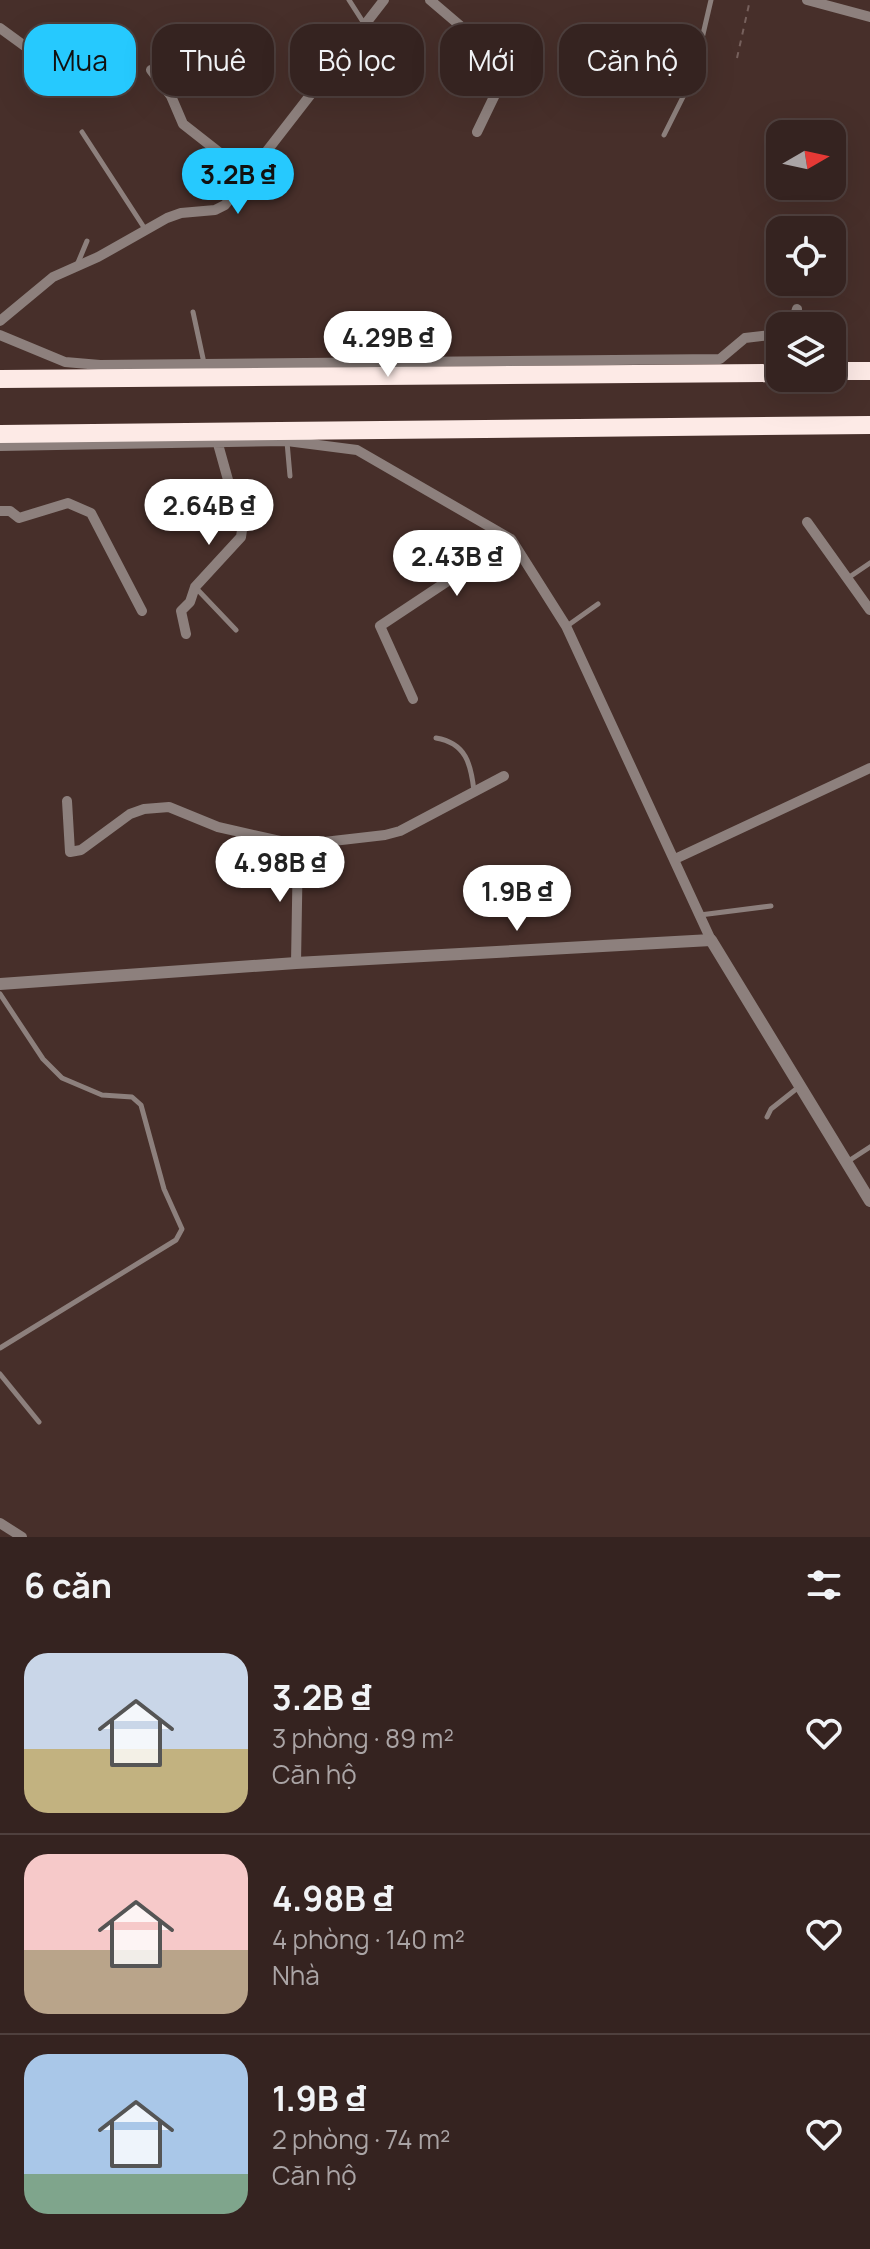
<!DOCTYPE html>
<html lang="vi">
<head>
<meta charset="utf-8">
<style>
	:root { --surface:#352320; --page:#402f2d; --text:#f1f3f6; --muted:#aaa4a5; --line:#4f403e; --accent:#26c9fe }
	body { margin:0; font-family:Manrope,sans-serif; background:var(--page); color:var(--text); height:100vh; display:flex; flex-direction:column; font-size:30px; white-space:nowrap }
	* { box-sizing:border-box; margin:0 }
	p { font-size:26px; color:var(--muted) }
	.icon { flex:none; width:44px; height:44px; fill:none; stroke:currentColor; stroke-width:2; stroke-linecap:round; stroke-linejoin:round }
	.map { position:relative; height:1537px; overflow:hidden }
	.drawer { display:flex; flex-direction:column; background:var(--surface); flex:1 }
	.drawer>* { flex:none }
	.guide { position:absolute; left:24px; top:24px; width:822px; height:72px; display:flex; gap:16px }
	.needle { width:52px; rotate:81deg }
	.fabs { position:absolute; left:766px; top:120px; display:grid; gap:16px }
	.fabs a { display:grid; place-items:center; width:80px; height:80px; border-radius:16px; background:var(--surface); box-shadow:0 8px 32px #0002,0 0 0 2px var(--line); font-size:40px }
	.price { position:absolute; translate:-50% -68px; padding:0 18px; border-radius:28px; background:#fff; color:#222; font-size:26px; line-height:52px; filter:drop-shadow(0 2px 4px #0008) }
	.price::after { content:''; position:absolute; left:50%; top:48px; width:24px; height:18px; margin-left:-12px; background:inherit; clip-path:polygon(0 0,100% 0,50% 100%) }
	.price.on { background:var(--accent); color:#111 }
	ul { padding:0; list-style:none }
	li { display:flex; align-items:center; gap:24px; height:200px; padding:0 24px }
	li+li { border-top:2px solid var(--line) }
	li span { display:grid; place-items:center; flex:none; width:224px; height:160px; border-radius:24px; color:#555 }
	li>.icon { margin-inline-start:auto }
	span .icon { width:96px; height:96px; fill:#fffc; stroke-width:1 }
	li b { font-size:34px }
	h2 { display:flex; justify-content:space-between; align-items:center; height:96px; padding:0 24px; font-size:34px }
	.chip { padding:0 28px; border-radius:24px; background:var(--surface); box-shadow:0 8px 32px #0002,0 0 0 2px var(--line); font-size:28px; line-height:72px }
	.chip.on { background:var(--accent); color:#111 }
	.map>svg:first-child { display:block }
</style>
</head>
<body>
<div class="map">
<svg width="870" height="1537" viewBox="0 0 870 1537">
	<rect width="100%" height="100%" fill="#472f2a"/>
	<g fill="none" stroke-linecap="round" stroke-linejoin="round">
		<path stroke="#76605c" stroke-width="2" stroke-dasharray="6 6" stroke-linecap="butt" d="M737 58 750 0"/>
		<path stroke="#8d807d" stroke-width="5" d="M349 0 365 25
			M505 76 530 54
			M82 132 145 229
			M664 135 693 77 711 0
			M77 265 87 241
			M193 312 204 363
			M287 442 290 476
			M848 578 870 563
			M196 588 236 630
			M567 626 598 604
			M436 738C466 743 471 764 474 791
			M700 915 771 906
			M0 994 43 1059 62 1078 102 1095 132 1097 141 1105 164 1189 182 1229 176 1240 0 1348
			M767 1117 771 1109 800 1086
			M847 1162 870 1147
			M0 1374 39 1422"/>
		<path stroke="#8d807d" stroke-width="10" d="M430 0 484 46 504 76 477 132
			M807 0 870 17
			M0 28 26 47
			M151 70 171 96 183 124 248 175
			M0 321 53 277 98 257 167 218 181 213 215 210 225 205 384 0
			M792 326 797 309
			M0 335 65 362 100 365 720 359 745 338 780 334
			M0 446 287 441 357 450 511 539 566 626 711 940
			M0 511H10L19 518 68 503 91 513 142 611
			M807 522 870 610
			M186 634 181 611 190 602 195 587 241 537 242 530 218 444
			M413 699 380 626 511 539
			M67 801 70 852 81 850 130 814 144 809 169 807 218 827 298 845 385 835 400 831 504 776
			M675 859 870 768
			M296 963 298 845
			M0 1523 22 1537"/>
		<path stroke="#8d807d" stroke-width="12" d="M0 984 296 963 711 940 870 1201"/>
		<path stroke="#fdeae6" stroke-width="18" d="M832 371H870
			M0 379 780 373
			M0 434 870 425"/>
	</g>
</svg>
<div class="fabs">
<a><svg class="needle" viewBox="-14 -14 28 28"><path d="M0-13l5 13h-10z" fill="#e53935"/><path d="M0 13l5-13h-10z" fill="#aaa4a5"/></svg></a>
<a><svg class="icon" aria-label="locate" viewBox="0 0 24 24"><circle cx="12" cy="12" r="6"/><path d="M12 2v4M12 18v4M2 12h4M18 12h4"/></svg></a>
<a><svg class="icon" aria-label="layers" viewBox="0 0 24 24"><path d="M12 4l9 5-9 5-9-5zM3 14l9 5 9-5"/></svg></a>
</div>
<b class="price on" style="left:238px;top:216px">3.2B ₫</b>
<b class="price" style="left:388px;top:379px">4.29B ₫</b>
<b class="price" style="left:209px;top:547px">2.64B ₫</b>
<b class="price" style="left:457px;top:598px">2.43B ₫</b>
<b class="price" style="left:280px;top:904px">4.98B ₫</b>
<b class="price" style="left:517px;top:933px">1.9B ₫</b>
<div class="guide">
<a class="chip on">Mua</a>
<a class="chip">Thuê</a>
<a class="chip">Bộ lọc</a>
<a class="chip">Mới</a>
<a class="chip">Căn hộ</a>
</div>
</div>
<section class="drawer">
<h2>6 căn<svg class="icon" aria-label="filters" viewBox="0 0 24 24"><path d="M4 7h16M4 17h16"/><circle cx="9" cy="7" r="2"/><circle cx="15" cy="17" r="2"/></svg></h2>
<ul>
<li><span style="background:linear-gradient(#c9d6e8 60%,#c2b280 0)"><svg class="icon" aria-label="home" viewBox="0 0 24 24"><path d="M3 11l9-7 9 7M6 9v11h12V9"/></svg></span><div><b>3.2B ₫</b><p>3 phòng · 89 m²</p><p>Căn hộ</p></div><svg class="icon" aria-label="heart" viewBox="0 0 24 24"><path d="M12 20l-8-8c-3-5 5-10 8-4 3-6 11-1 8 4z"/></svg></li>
<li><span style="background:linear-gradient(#f6c9c9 60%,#b9a48a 0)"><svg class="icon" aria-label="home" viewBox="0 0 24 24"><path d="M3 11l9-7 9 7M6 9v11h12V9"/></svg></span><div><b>4.98B ₫</b><p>4 phòng · 140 m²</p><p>Nhà</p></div><svg class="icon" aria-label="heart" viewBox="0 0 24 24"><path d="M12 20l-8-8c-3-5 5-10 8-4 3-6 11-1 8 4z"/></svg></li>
<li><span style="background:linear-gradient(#a9c7e8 75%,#7fa58c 0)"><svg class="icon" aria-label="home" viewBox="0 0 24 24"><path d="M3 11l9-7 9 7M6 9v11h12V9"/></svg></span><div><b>1.9B ₫</b><p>2 phòng · 74 m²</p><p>Căn hộ</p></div><svg class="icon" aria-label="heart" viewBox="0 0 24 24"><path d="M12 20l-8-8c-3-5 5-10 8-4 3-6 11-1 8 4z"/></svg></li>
</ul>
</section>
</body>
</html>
